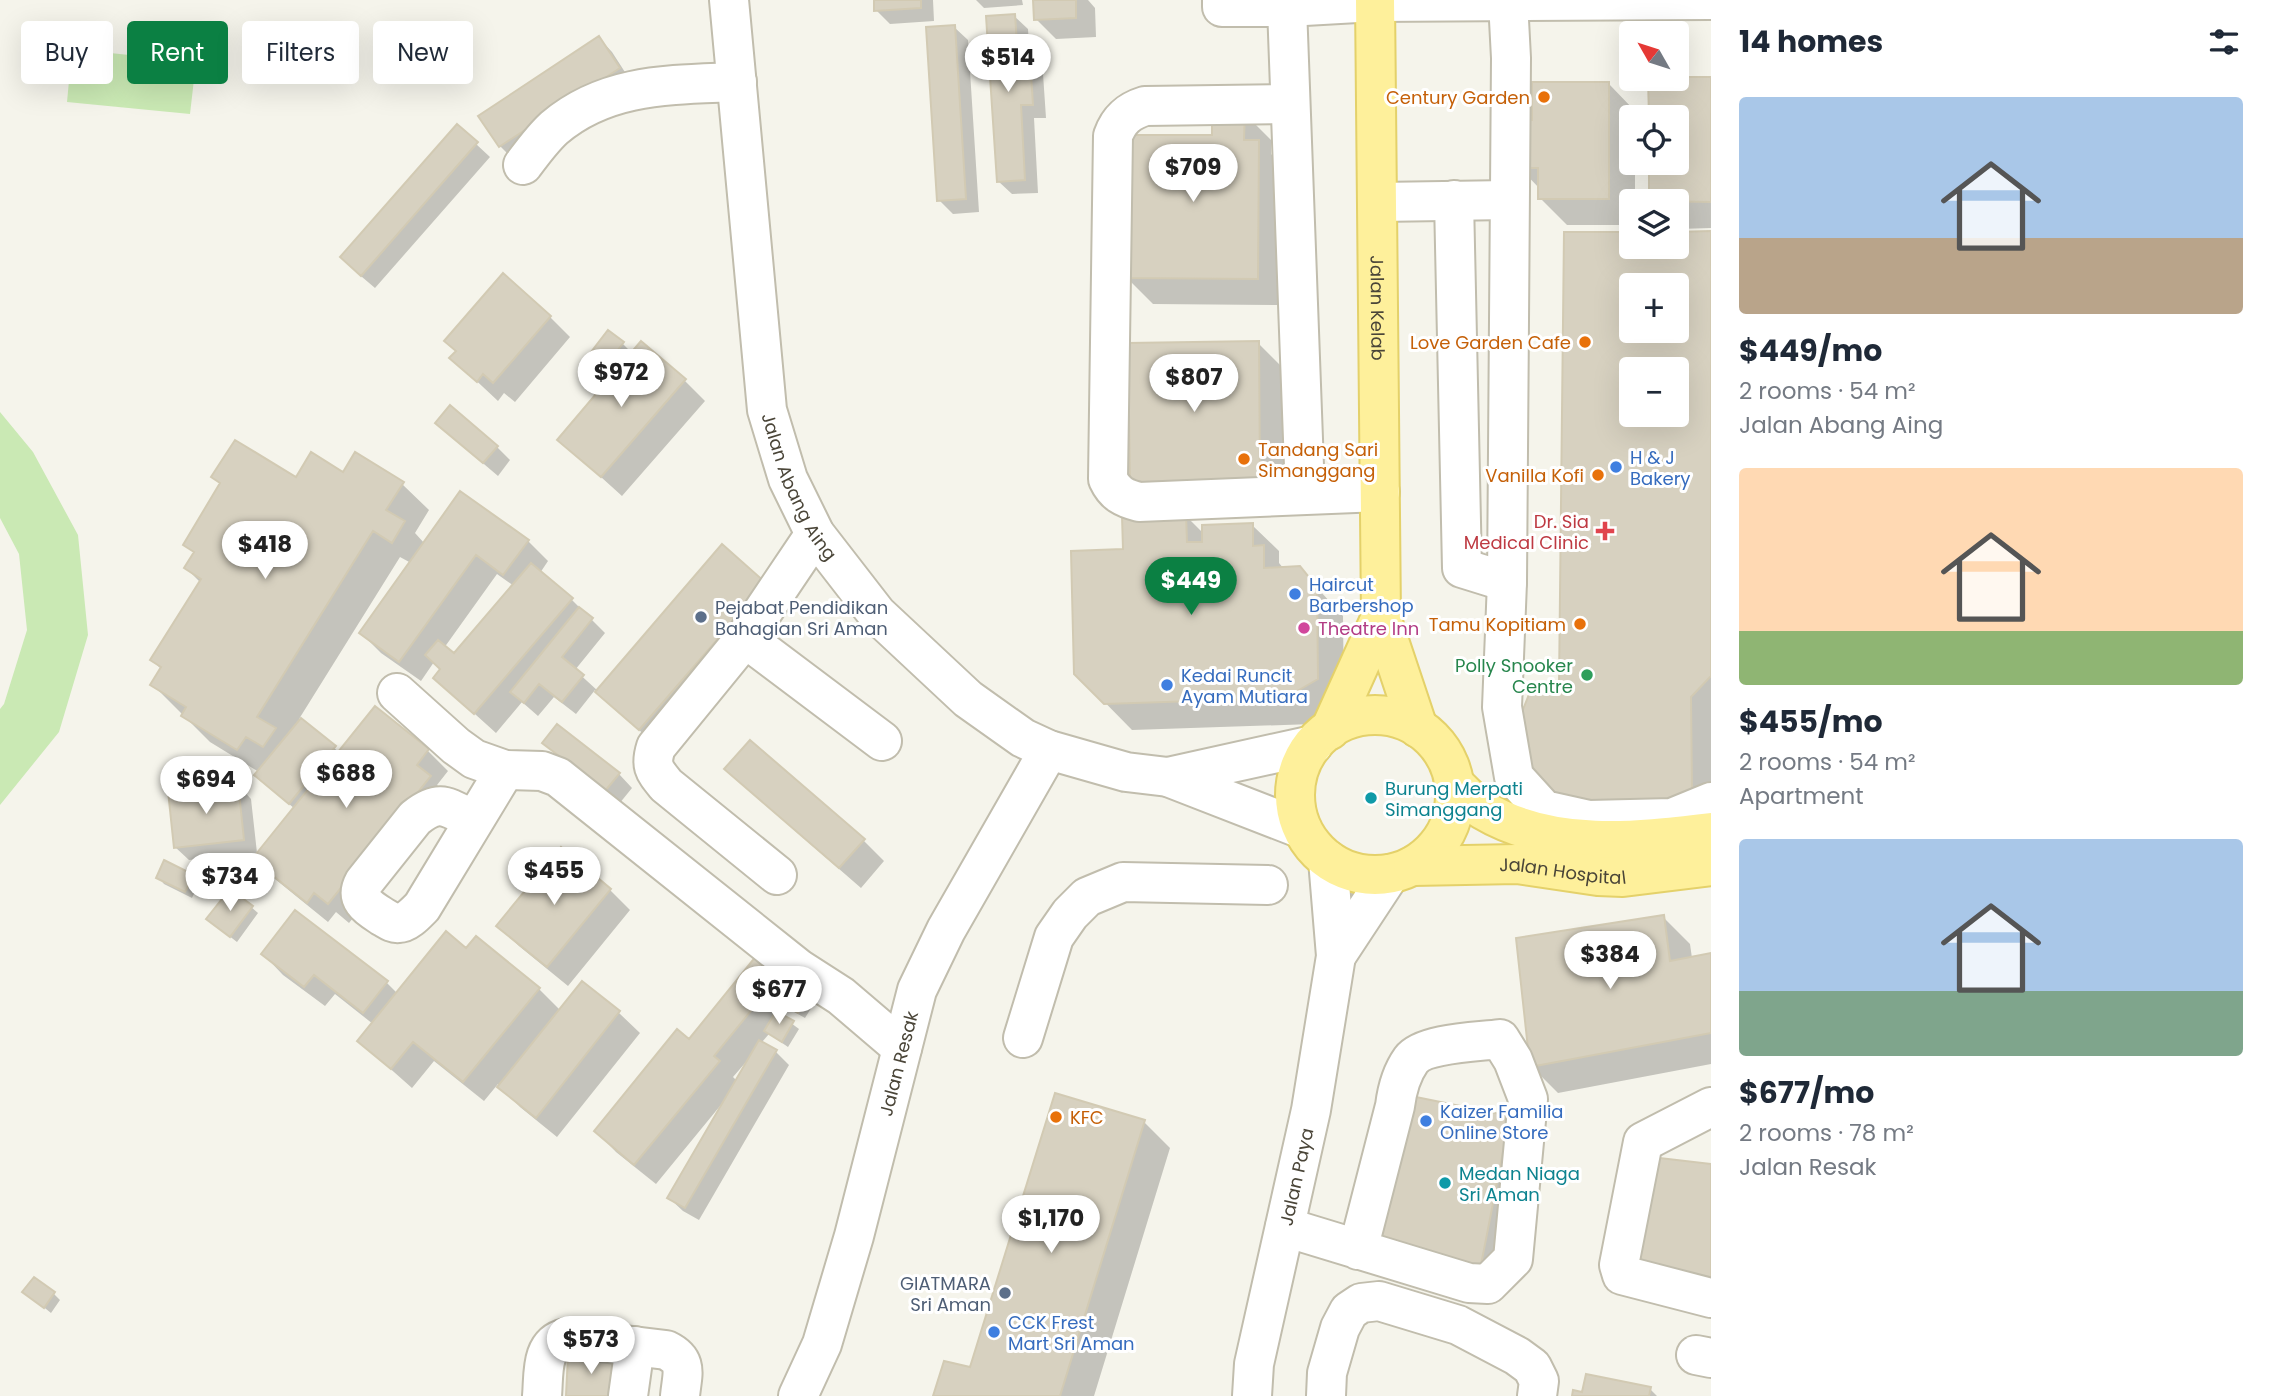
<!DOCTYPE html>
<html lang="en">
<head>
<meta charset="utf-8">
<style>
	:root { --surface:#fff; --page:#f6f6f7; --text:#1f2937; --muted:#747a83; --accent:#0b8043 }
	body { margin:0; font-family:Poppins,sans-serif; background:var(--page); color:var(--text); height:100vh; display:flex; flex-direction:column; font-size:26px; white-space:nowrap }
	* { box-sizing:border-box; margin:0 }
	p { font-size:23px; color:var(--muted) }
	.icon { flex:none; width:38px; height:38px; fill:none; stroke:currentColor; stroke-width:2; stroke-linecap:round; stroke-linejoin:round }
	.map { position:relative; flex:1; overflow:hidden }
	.panel { display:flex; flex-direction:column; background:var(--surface); width:560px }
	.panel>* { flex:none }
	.top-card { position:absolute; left:21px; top:21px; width:665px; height:63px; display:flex; gap:14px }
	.needle { width:46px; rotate:309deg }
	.fabs { position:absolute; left:1619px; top:21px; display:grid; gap:14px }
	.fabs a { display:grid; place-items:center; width:70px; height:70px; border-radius:7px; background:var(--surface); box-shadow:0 7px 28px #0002; font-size:35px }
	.price { position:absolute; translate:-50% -60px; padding:0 16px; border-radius:24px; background:#fff; color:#222; font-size:23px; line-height:46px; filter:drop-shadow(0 2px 4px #0008) }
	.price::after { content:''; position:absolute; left:50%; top:42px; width:21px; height:16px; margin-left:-10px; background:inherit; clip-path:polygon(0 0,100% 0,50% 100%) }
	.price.active { background:var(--accent); color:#fff }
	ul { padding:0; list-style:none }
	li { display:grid; align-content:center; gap:14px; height:371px; padding:0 28px }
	li span { display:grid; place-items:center; height:217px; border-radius:7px; color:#555 }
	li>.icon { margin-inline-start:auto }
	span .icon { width:126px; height:126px; fill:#fffc; stroke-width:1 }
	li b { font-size:30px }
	h2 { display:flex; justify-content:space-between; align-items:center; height:84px; padding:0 28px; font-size:30px }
	.tag { padding:0 24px; border-radius:7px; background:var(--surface); box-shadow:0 7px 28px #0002; font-size:24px; line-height:63px }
	.tag.active { background:var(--accent); color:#fff }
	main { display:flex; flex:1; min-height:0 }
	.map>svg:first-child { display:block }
</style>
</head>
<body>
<main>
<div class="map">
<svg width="1711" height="1396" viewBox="0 0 1711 1396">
	<rect width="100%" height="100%" fill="#f5f4eb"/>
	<path fill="#cae9b4" d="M72 49 196 62 190 114 67 102Z
		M0 412 33 452 78 535 88 635 59 732 0 805V709L4 704 27 630 19 554 0 518Z"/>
	<path fill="#0003" fill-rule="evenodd" d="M876 0H933L934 21 890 24 876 10Z
		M976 0H1022L1023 5 984 8Z
		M1035 0H1088L1095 8 1096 37 1056 39 1036 19Z
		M1014 16 1028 29 1029 46 1042 59 1046 118H1034L1038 193 1012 194 998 181Z
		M954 27 968 40 979 212 953 214 939 200Z
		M599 38 612 52 632 83 514 160 500 146 481 116Z
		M1650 79H1711V228L1678 229 1676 201H1651V163H1676V117H1650Z
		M1609 84 1635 111V117H1631V163H1635V201H1631V225H1567L1540 198V189L1519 167 1534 122Z
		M1244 113 1271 140V154L1285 169 1284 305 1153 304 1127 278 1214 136Z
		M476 144 490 157 375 288 355 271Z
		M1676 233H1711V824L1561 687 1631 234V247H1676ZM1631 285H1676V331H1631ZM1631 369H1676V415H1631Z
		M550 317 570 337 515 402 504 393 498 401 452 358Z
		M622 343 629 350 603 383 589 371Z
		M1258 343 1285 370 1286 511 1158 513Z
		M684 380 705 401 622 496 560 440Z
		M451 436 497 447 510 460 498 476Z
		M343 474 402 484 429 510 415 533 425 544 528 541 548 561 540 573 571 599 605 633 575 670 598 691 765 584 660 749 595 690 576 714 554 697 538 716 522 702 496 733 435 678 442 670 434 662 421 681 381 653 361 633 411 563 400 557 299 719 340 753 376 708 428 751 448 771 437 785 450 798 349 923 336 912 328 922 275 879 254 859 295 809 270 788 257 775 259 772 210 742 153 685 162 670 152 660 200 582 186 568 195 554 185 544 221 485 214 477 296 479ZM497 574 514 586 454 656 444 648Z
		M1185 515 1204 534 1252 525 1279 551V563L1284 569 1299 568 1343 616 1344 706 1313 724 1132 730 1076 673 1124 551Z
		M544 743 619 774 632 788 619 804 558 756Z
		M727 769 863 840 884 861 861 888 747 789Z
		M238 785 251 799 257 853 189 860 175 847Z
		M158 877H193L199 883 192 898 164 884Z
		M610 890 630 910 568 986 519 946 498 926Z
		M251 907 258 913 237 942 215 925Z
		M1663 917 1690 944 1692 958 1711 955V1064L1558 1093 1531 1066Z
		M467 950 539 989 561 1011 583 983 619 1013 640 1033 557 1137 520 1107 498 1084 484 1101 434 1061 412 1088 359 1041 373 1024 335 994 325 1006 283 975 263 954 386 982 398 994Z
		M779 976 813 1005 805 1018 789 1009 783 1017 799 1029 788 1047 769 1034 761 1043 776 1052 789 1065 699 1220 683 1211 669 1198 722 1107 720 1106 656 1184 616 1152 596 1131 689 1041ZM746 1062 748 1063 737 1081 733 1077Z
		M1509 1118 1499 1294 1401 1270Z
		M1144 1122 1170 1148 1094 1396H935L971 1369Z
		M25 1292 54 1294 60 1300 51 1313Z
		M1650 1389 1657 1396H1574Z"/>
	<path fill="#d7d1c0" stroke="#d2cab3" stroke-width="2" fill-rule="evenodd" d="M874 0H921V8L874 11Z
		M1033 0H1076V18L1034 20Z
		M1015 14 1017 44 1029 43 1033 105H1021L1025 180 997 182 986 16Z
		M955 25 966 199 937 201 926 27Z
		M599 36 620 68 499 147 478 116Z
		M1676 77H1711V202L1649 201V163H1676V117H1649L1648 79Z
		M1532 82H1609V199H1538V168H1517V120H1532Z
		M1212 111H1245L1244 140H1259L1258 279 1125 278 1126 135H1212Z
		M457 124 478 142 361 276 340 257Z
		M1711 231V676L1691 697 1692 796 1588 811 1547 805 1522 771 1520 717 1532 687 1559 685 1564 232H1631V247H1676V232ZM1631 285H1676V331H1631ZM1631 369H1676V415H1631Z
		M503 273 551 316 493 383 483 374 477 382 449 358 456 351 444 341Z
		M608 330 624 342 596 378 581 365Z
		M641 341 686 379 601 477 557 440Z
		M1259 341 1260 485 1130 487 1128 343Z
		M450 405 498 446 483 463 435 423Z
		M235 440 296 477 311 452 343 472 355 452 404 482 386 510 405 521 392 543 373 531 257 717 276 728 263 747 246 737 237 750 181 716 186 707 150 685 161 667 150 660 201 579 184 568 194 552 183 545 220 483 211 477Z
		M460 491 529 540 503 575 476 555 399 662 359 633Z
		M1186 514 1187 542H1202V525L1253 523V546L1264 545V568L1300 566 1317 587 1318 679 1285 698 1104 704 1074 674 1071 551 1123 549 1122 516Z
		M722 544 766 583 639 730 595 692Z
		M531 563 573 598 474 714 433 678 440 669 425 655 438 640 454 653Z
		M579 607 593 618 562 657 584 675 562 702 539 684 524 703 510 692Z
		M375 706 429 749 417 765 431 776 328 904 314 893 307 903 252 859Z
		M301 718 336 746 289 804 254 775Z
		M557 724 620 773 605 791 542 743Z
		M750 740 865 839 839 868 724 769Z
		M238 783 244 840 174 848 168 791Z
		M561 847 611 889 547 967 496 926Z
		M164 860 194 875 185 892 156 878Z
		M230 889 253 906 230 937 206 919Z
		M295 910 388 981 363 1013 314 975 304 987 261 954Z
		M1664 915 1670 961 1711 953V1033L1530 1067 1516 938Z
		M446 931 466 948 476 936 540 988 463 1082 413 1042 391 1069 357 1041Z
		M757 955 781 974 714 1056 720 1061 634 1165 594 1131 677 1029 689 1039Z
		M582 981 620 1011 536 1118 497 1087Z
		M789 987 807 998 798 1013 780 1003Z
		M776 1011 794 1021 782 1042 764 1031Z
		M759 1040 777 1050 685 1208 667 1198Z
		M1055 1093 1145 1120 1060 1396H933L944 1361 970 1367Z
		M1411 1096 1510 1116 1479 1275 1379 1250Z
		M1651 1157 1711 1164V1281L1637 1273Z
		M34 1277 55 1292 44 1308 22 1292Z
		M568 1355 617 1357 614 1396H566Z
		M1586 1374 1651 1387 1649 1396H1572L1573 1390 1582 1392Z"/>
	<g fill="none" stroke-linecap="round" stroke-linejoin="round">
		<g stroke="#c1bdad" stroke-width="42">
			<g id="minor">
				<path id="s1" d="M729 0 767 410 788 479 815 534 877 614 968 699 1023 738 1049 750 1126 772 1168 777 1302 829"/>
				<path d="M1222 0V7H1287L1375 2 1709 0"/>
				<path d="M1508 1 1511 58 1507 582 1502 707 1514 777 1544 810 1589 820 1672 818 1711 802"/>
				<path d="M1287 7 1305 493"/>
				<path d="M1290 104 1145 106C1129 111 1119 119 1113 136L1108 479C1115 494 1124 498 1139 502L1380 492"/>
				<path d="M523 165C532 153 542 139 554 128 607 83 671 85 737 82"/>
				<path d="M1454 200 1462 568 1507 582"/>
				<path d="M1379 202 1509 200"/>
				<path d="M745 638 882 741"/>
				<path d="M397 693 456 746 474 759 505 770 542 771 558 777 799 969 841 996 902 1048"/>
				<path d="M1168 777 1313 745"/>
				<path d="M473 820C447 807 440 798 415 818L364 882C354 900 369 908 383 917 387 919 393 924 399 923 407 923 416 913 422 907L505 770"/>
				<path d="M777 875 666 785C654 770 650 766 656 747L745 638 815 534"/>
				<path d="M1336 956 1390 874"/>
				<path d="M1023 1038 1054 937 1070 914 1087 897 1123 882 1268 885"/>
				<path d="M1711 1107 1643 1142 1619 1265 1622 1275 1711 1298"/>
				<path d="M1285 1227 1469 1283 1488 1284 1513 1259 1528 1099 1513 1060 1500 1039C1478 1042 1424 1043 1411 1060 1401 1074 1397 1090 1395 1106L1358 1250"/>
				<path d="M1696 1355 1711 1358"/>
				<path d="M542 1396C544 1374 540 1344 566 1338L666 1350C689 1361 682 1374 680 1396"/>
				<path d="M628 1396 635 1346"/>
				<path id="s2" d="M798 1396 822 1344 854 1236 917 990 946 930 1049 750"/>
				<path id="s3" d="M1252 1396 1254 1364 1311 1110 1336 956 1328 860"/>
				<path d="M1326 1396 1327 1373 1340 1328 1349 1311 1361 1303 1379 1301 1458 1325 1517 1356 1532 1367 1539 1381 1537 1396"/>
			</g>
		</g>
		<g stroke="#e4d16a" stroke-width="42">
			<g id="major">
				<path id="s4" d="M1375 0 1381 617 1418 728"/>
				<circle cx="1375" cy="795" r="80"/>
				<path d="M1330 730 1381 617"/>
				<path d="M1455 785C1464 793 1473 804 1483 810 1552 851 1636 841 1711 832"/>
				<path id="s5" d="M1413 866 1517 864 1598 876 1623 877 1711 866"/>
			</g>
		</g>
		<use href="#minor" stroke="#fff" stroke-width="38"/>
		<use href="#major" stroke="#fef09b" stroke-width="38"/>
	</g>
	<g fill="#e8710a" stroke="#fff" stroke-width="2.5">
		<circle cx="1544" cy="97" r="7"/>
		<circle cx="1585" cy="342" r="7"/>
		<circle cx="1244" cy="459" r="7"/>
		<circle cx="1598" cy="475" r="7"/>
		<circle cx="1580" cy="624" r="7"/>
		<circle cx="1056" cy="1117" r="7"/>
	</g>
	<g fill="#3f7fe0" stroke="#fff" stroke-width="2.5">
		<circle cx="1616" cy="467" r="7"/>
		<circle cx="1295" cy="594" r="7"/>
		<circle cx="1167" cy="685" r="7"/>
		<circle cx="1426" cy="1121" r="7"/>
		<circle cx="994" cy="1332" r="7"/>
	</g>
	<path fill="#e0444e" stroke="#fff" stroke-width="2.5" d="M1601.5 520.5h7v7h7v7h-7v7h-7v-7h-7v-7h7z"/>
	<g fill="#5c6f8a" stroke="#fff" stroke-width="2.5">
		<circle cx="701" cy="617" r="7"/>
		<circle cx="1005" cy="1293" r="7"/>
	</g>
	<circle fill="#d1479c" stroke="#fff" stroke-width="2.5" cx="1304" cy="628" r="7"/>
	<circle fill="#2e9e5b" stroke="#fff" stroke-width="2.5" cx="1587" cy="675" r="7"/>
	<g fill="#0f9aa8" stroke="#fff" stroke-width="2.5">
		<circle cx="1371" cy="798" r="7"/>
		<circle cx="1445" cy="1183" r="7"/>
	</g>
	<g text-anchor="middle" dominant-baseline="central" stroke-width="6" stroke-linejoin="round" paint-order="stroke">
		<g font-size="18" fill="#c56008" stroke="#fff" text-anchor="end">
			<text x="1530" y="97">Century Garden</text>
			<text x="1571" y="342">Love Garden Cafe</text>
			<text x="1258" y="449" text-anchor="start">Tandang Sari<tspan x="1258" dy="21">Simanggang</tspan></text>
			<text x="1584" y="475">Vanilla Kofi</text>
			<text x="1566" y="624">Tamu Kopitiam</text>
			<text x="1070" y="1117" text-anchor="start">KFC</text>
		</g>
		<g font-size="18" fill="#4a4538" stroke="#fff">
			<text stroke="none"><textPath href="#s4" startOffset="308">Jalan Kelab</textPath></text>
			<text stroke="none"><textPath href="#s1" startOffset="495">Jalan Abang Aing</textPath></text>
			<text stroke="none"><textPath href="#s5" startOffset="150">Jalan Hospital</textPath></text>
			<text stroke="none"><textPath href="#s2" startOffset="348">Jalan Resak</textPath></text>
			<text stroke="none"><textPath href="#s3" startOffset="224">Jalan Paya</textPath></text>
		</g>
		<g font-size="18" fill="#366cbe" stroke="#fff" text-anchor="start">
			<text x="1630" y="457">H &amp; J<tspan x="1630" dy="21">Bakery</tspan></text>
			<text x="1309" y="584">Haircut<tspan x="1309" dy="21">Barbershop</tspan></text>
			<text x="1181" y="675">Kedai Runcit<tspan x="1181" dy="21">Ayam Mutiara</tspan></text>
			<text x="1440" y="1111">Kaizer Familia<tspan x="1440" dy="21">Online Store</tspan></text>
			<text x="1008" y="1322">CCK Frest<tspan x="1008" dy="21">Mart Sri Aman</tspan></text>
		</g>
		<g font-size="18" fill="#be3a42" stroke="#fff" text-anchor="end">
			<text x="1589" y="521">Dr. Sia<tspan x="1589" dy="21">Medical Clinic</tspan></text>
		</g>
		<g font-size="18" fill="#4e5e75" stroke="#fff" text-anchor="start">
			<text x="715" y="607">Pejabat Pendidikan<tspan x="715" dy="21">Bahagian Sri Aman</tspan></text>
			<text x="991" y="1283" text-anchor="end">GIATMARA<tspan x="991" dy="21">Sri Aman</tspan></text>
		</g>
		<g font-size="18" fill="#b23c85" stroke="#fff" text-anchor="start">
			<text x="1318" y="628">Theatre Inn</text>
		</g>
		<g font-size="18" fill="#27864d" stroke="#fff" text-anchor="end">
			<text x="1573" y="665">Polly Snooker<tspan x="1573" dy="21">Centre</tspan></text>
		</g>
		<g font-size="18" fill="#0d838f" stroke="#fff" text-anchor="start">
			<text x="1385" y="788">Burung Merpati<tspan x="1385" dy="21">Simanggang</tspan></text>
			<text x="1459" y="1173">Medan Niaga<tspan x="1459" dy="21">Sri Aman</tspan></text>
		</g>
	</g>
</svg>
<div class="fabs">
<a><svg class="needle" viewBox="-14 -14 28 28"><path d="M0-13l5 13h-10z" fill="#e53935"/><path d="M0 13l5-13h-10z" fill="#747a83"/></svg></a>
<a><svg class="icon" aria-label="locate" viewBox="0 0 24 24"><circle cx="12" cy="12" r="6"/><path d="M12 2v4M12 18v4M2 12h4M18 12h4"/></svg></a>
<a><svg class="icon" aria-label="layers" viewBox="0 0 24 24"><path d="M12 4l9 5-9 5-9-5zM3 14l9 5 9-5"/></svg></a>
<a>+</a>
<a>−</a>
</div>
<b class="price" style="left:1008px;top:94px">$514</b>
<b class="price" style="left:1193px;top:204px">$709</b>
<b class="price" style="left:621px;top:409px">$972</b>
<b class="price" style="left:1194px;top:414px">$807</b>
<b class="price" style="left:265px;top:581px">$418</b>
<b class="price active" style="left:1191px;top:617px">$449</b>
<b class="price" style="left:346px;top:810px">$688</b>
<b class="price" style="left:206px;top:816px">$694</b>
<b class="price" style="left:554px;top:907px">$455</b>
<b class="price" style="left:230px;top:913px">$734</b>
<b class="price" style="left:1610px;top:991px">$384</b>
<b class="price" style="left:779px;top:1026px">$677</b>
<b class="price" style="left:1051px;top:1255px">$1,170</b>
<b class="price" style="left:591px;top:1376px">$573</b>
<div class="top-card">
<a class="tag">Buy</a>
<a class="tag active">Rent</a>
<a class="tag">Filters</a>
<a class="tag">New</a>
</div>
</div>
<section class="panel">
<h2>14 homes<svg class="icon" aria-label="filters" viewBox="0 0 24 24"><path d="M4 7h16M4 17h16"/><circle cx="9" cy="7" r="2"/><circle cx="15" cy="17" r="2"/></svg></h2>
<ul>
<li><span style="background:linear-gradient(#a9c7e8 65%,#b9a48a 0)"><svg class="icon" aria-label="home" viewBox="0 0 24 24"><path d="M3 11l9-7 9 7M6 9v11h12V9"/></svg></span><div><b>$449/mo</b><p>2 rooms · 54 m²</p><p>Jalan Abang Aing</p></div></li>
<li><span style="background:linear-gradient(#ffd9b3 75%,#8fb573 0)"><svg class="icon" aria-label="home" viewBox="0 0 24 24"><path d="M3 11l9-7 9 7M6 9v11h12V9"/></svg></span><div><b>$455/mo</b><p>2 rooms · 54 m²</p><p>Apartment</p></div></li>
<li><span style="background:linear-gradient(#a9c7e8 70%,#7fa58c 0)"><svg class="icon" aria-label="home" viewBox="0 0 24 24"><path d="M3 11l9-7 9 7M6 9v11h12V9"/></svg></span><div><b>$677/mo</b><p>2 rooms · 78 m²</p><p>Jalan Resak</p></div></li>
</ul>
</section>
</main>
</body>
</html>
